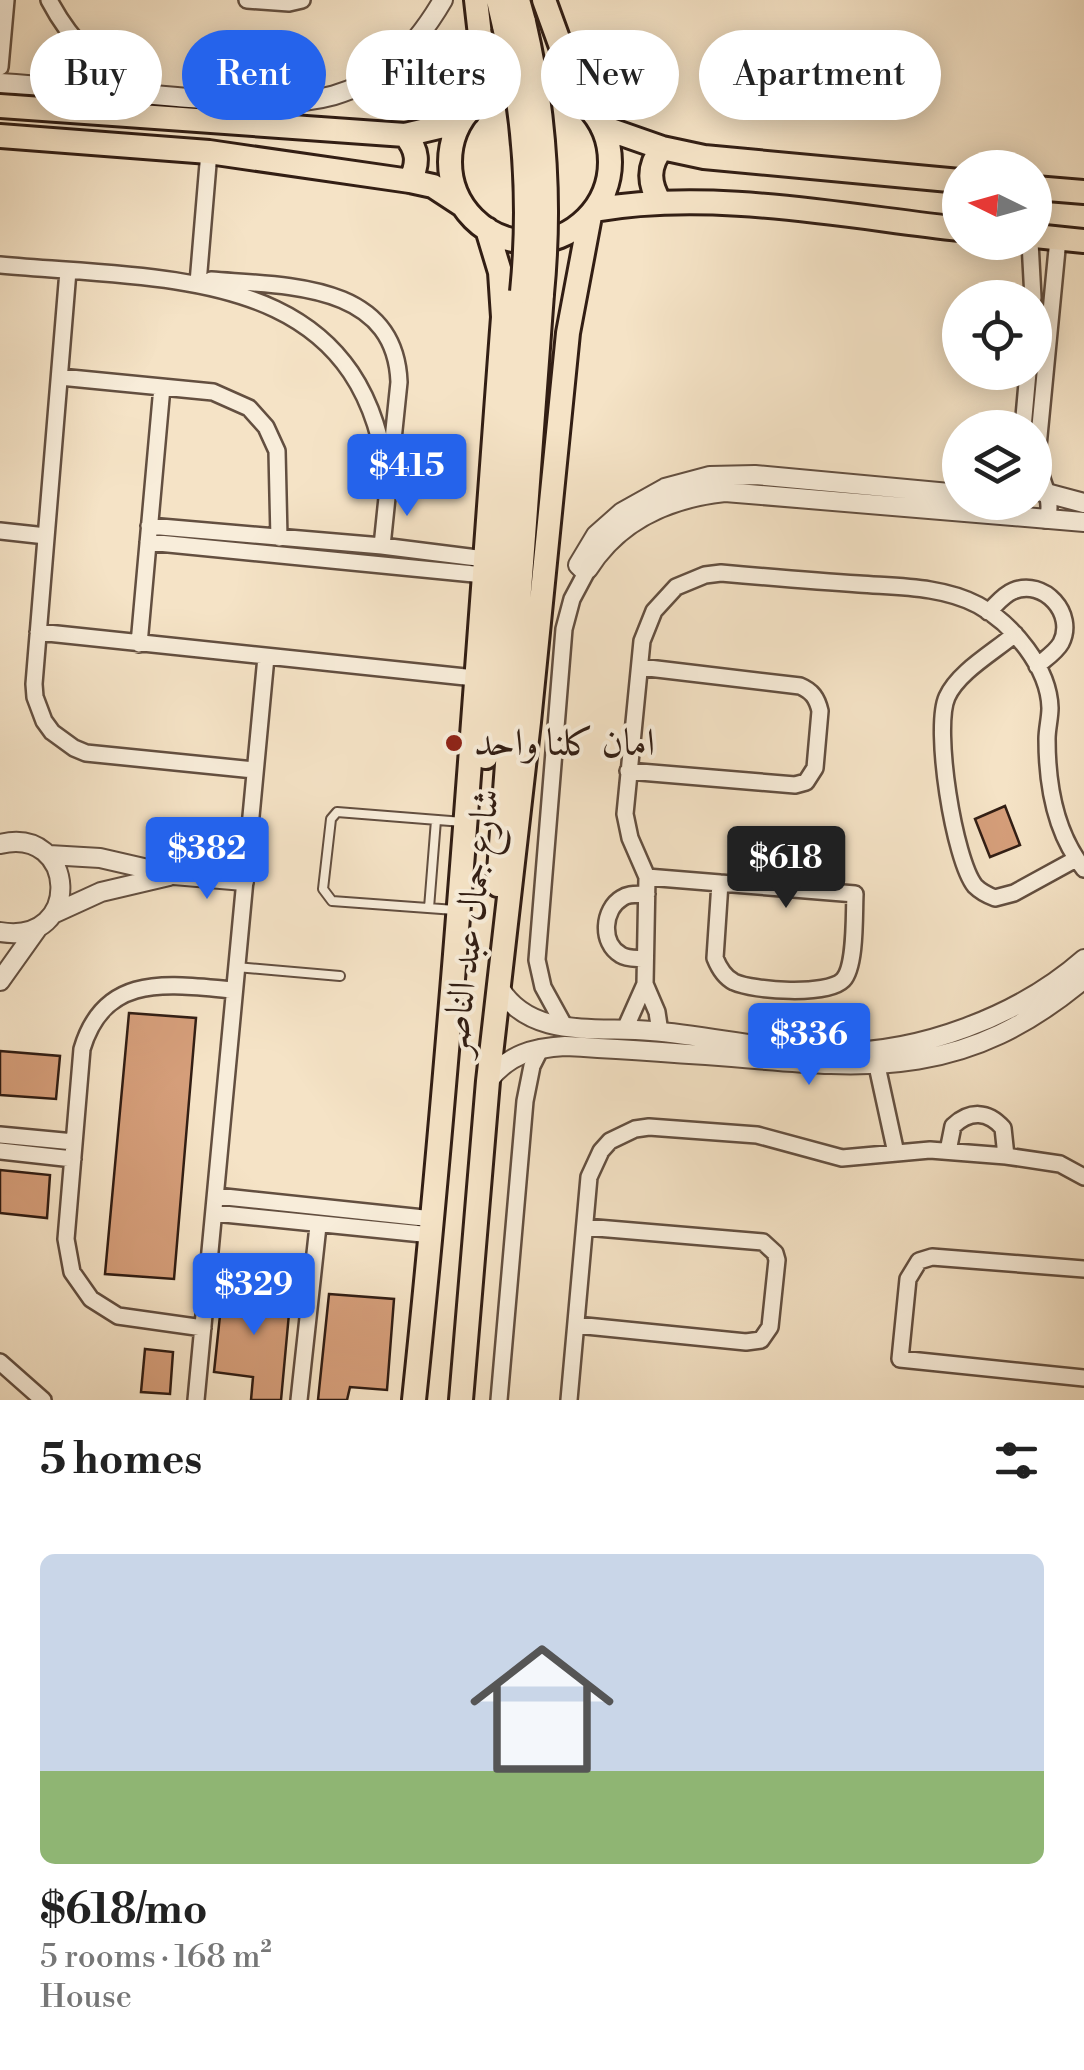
<!DOCTYPE html>
<html lang="en">
<head>
<meta charset="utf-8">
<style>
	:root { --surface:#fff; --page:#f2f2f2; --text:#222; --muted:#767676; --line:#e0e0e0; --accent:#2563eb }
	body { margin:0; font-family:"Libre Bodoni",Amiri,serif; background:var(--page); color:var(--text); height:100vh; display:flex; flex-direction:column; font-size:38px; white-space:nowrap }
	* { box-sizing:border-box; margin:0 }
	p { font-size:32px; color:var(--muted) }
	.icon { flex:none; width:55px; height:55px; fill:none; stroke:currentColor; stroke-width:2; stroke-linecap:round; stroke-linejoin:round }
	.map { position:relative; height:1400px; overflow:hidden }
	.side { display:flex; flex-direction:column; background:var(--surface); flex:1 }
	.side>* { flex:none }
	.top-card { position:absolute; left:30px; top:30px; width:1025px; height:90px; display:flex; gap:20px }
	.needle { width:65px; rotate:275deg }
	.tools { position:absolute; left:942px; top:150px; display:grid; gap:20px }
	.tools a { display:grid; place-items:center; width:110px; height:110px; border-radius:50%; background:var(--surface); box-shadow:0 5px 25px #0003; font-size:50px }
	.price { position:absolute; translate:-50% -85px; padding:0 22px; border-radius:10px; background:var(--accent); color:#fff; font-size:32px; line-height:65px; filter:drop-shadow(0 2px 5px #0008) }
	.price::after { content:''; position:absolute; left:50%; top:60px; width:30px; height:22px; margin-left:-15px; background:inherit; clip-path:polygon(0 0,100% 0,50% 100%) }
	.price.current { background:#222; color:#fff }
	ul { padding:0; list-style:none }
	li { display:grid; align-content:center; gap:20px; height:530px; padding:0 40px }
	li+li { border-top:2px solid var(--line) }
	li span { display:grid; place-items:center; height:310px; border-radius:15px; color:#555 }
	li>.icon { margin-inline-start:auto }
	span .icon { width:180px; height:180px; fill:#fffc; stroke-width:1 }
	li b { font-size:42px }
	h2 { display:flex; justify-content:space-between; align-items:center; height:120px; padding:0 40px; font-size:42px }
	.tag { padding:0 35px; border-radius:45px; background:var(--surface); box-shadow:0 5px 25px #0003; font-size:35px; line-height:90px }
	.tag.current { background:var(--accent); color:#fff }
	.map>svg:first-child { display:block }
</style>
</head>
<body>
<div class="map">
<svg width="1084" height="1400" viewBox="0 0 1084 1400">
	<rect width="100%" height="100%" fill="#f5e3c6"/>
	<filter id="stains"><feTurbulence type="fractalNoise" baseFrequency=".002" numOctaves="4"/><feColorMatrix values="0 0 0 0 .2 0 0 0 0 .09 0 0 0 0 .02 0 0 0 .5 -.17"/></filter>
	<radialGradient id="worn" r=".72"><stop offset=".6" stop-color="#630" stop-opacity="0"/><stop offset="1" stop-color="#630" stop-opacity=".3"/></radialGradient>
	<path fill="#d59e7a" stroke="#321e14" stroke-width="2.5" d="M1005 806 1020 845 990 857 975 819Z
		M129 1013 196 1018 174 1279 105 1274Z
		M0 1051 60 1056 56 1099 0 1095Z
		M0 1170 50 1175 47 1218 0 1213Z
		M223 1287 291 1292 281 1400H251L253 1377 214 1372Z
		M329 1294 394 1299 387 1390 350 1387 347 1400H318Z
		M145 1349 173 1352 170 1394 141 1392Z"/>
	<g fill="none" stroke-linecap="round" stroke-linejoin="round">
		<g stroke="#634f40" stroke-width="12">
			<path id="service" d="M429 908 436 820
				M455 910 332 901 323 889 331 819 337 812 463 822
				M236 967 340 976"/>
		</g>
		<g stroke="#634f40" stroke-width="20">
			<path id="minor" d="M49 0C71 42 101 71 143 93
				M247 0 289 3 302 0
				M0 67 6 0
				M1030 242 1033 298
				M0 265C172 281 367 265 388 488
				M68 271 34 684 35 697 44 721 52 732 74 748 86 753 254 770
				M211 280C285 286 395 282 399 382L382 546
				M198 283 209 152
				M60 377 213 392 249 408 266 427 277 451 279 538
				M1023 428 1028 372
				M1046 520C1056 500 1038 479 1037 457L1058 239
				M149 526 382 546 485 559
				M0 531 46 536
				M148 542 484 575
				M988 612C996 605 1003 595 1013 591 1044 578 1076 614 1061 643 1056 652 1045 659 1037 666
				M38 632 475 678
				M1015 634C994 652 958 672 947 697 933 728 954 860 975 886 981 892 987 895 995 898L1014 893 1076 859
				M139 644 162 387
				M628 771 795 785 806 782 815 768 820 711C817 698 812 691 800 686L640 667
				M647 877 720 883 715 958C719 968 724 977 734 982 754 991 827 996 843 980 856 967 854 914 855 894L720 883
				M645 959C637 958 627 959 621 955 600 943 603 909 622 898 629 893 638 895 647 894
				M565 1027 543 987 537 960 564 629 572 599 588 569
				M625 1029 645 984
				M660 1032 657 1012 645 984 647 877 630 838 625 814 642 641 654 611 676 587 705 575 721 573C767 577 813 581 859 584 898 587 942 586 978 605 1013 624 1049 668 1050 708 1050 718 1047 729 1047 739 1047 783 1055 833 1084 869
				M877 1066 896 1153
				M0 1135 74 1142
				M0 1151 73 1159
				M948 1151 953 1126C970 1110 988 1111 1003 1128L1006 1156
				M216 1196 433 1219
				M214 1213 432 1235
				M1084 1269 932 1257 919 1261 908 1279 900 1359 1084 1378
				M576 1325 746 1342 761 1340 770 1327 777 1260 775 1253 763 1242 585 1227
				M203 1328 118 1316 91 1299 72 1272 66 1239 82 1049C105 971 171 985 234 990
				M0 1362 43 1400
				M196 1400 266 657
				M299 1400 318 1226
				M499 1400 525 1101 532 1066 541 1048
				M569 1400 589 1177 601 1151 610 1141 635 1129 649 1127 757 1135 842 1158 930 1150 1006 1156 1060 1164 1084 1177"/>
		</g>
		<g stroke="#634f40" stroke-width="22">
			<path id="tertiary" d="M0 83C59 87 118 92 177 97 297 107 374 118 443 0
				M1035 490 1084 503
				M960 494 755 475 710 476 665 488 622 512 596 535 578 565 583 570 588 569C619 520 669 498 725 492L1084 522
				M0 844C77 825 84 946 0 932
				M49 855 100 858 174 875 244 881
				M55 913 101 892 169 876
				M0 981 37 929
				M499 987C530 1040 598 1026 651 1031 711 1036 771 1051 832 1052 919 1054 1019 1016 1084 959
				M488 1081C509 1054 533 1048 565 1046 621 1049 677 1053 732 1057 875 1070 967 1077 1084 979"/>
		</g>
		<g stroke="#321e14" stroke-width="28">
			<path id="primary" d="M498 0 504 26
				M518 0 524 22
				M544 0 580 99
				M450 162a80 80 0 1 1 160 0a80 80 0 1 1-160 0Z
				M475 104 481 44 476 0
				M0 106 405 135 443 126 467 113
				M602 127 662 148 704 157 960 181
				M405 135C418 150 419 163 410 181
				M0 136 209 152 410 181 433 186 462 205
				M1035 188 1084 192
				M660 202C648 183 648 166 662 148
				M594 210C711 189 842 216 960 229
				M1035 236 1084 241
				M486 757 522 292
				M498 885 542 294
				M414 1400C452 1040 476 678 503 317L500 272 487 229
				M461 1400 488 1081 529 722 568 333 590 216"/>
		</g>
		<use href="#service" stroke="#f8edda" stroke-width="8"/>
		<use href="#minor" stroke="#f8edda" stroke-width="15"/>
		<use href="#tertiary" stroke="#f8edda" stroke-width="18"/>
		<use href="#primary" stroke="#f5e3c6" stroke-width="22"/>
		<g stroke="#321e14" stroke-width="28" stroke-linecap="butt">
			<path id="primary-bridge" d="M524 22C545 112 551 202 542 294
				M504 26C525 115 531 202 522 292"/>
		</g>
		<use href="#primary-bridge" stroke="#f5e3c6" stroke-width="22"/>
	</g>
	<circle fill="#8f2418" stroke="#f8edda" stroke-width="4" cx="454" cy="743" r="10"/>
	<g text-anchor="middle" dominant-baseline="central" stroke-width="8" stroke-linejoin="round" paint-order="stroke">
		<g font-size="38" fill="#321e14" stroke="#f8edda" text-anchor="start">
			<text x="474" y="743">امان كلنا واحد</text>
		</g>
		<g font-size="38" fill="#321e14" stroke="#f8edda">
			<text transform="translate(471 922) rotate(-83)">شارع جمال عبد الناصر</text>
		</g>
	</g>
	<rect width="100%" height="100%" filter="url(#stains)"/>
	<rect width="100%" height="100%" fill="url(#worn)"/>
</svg>
<div class="tools">
<a><svg class="needle" viewBox="-14 -14 28 28"><path d="M0-13l5 13h-10z" fill="#e53935"/><path d="M0 13l5-13h-10z" fill="#767676"/></svg></a>
<a><svg class="icon" aria-label="locate" viewBox="0 0 24 24"><circle cx="12" cy="12" r="6"/><path d="M12 2v4M12 18v4M2 12h4M18 12h4"/></svg></a>
<a><svg class="icon" aria-label="layers" viewBox="0 0 24 24"><path d="M12 4l9 5-9 5-9-5zM3 14l9 5 9-5"/></svg></a>
</div>
<b class="price" style="left:407px;top:519px">$415</b>
<b class="price" style="left:207px;top:902px">$382</b>
<b class="price current" style="left:786px;top:911px">$618</b>
<b class="price" style="left:809px;top:1088px">$336</b>
<b class="price" style="left:254px;top:1338px">$329</b>
<div class="top-card">
<a class="tag">Buy</a>
<a class="tag current">Rent</a>
<a class="tag">Filters</a>
<a class="tag">New</a>
<a class="tag">Apartment</a>
</div>
</div>
<section class="side">
<h2>5 homes<svg class="icon" aria-label="filters" viewBox="0 0 24 24"><path d="M4 7h16M4 17h16"/><circle cx="9" cy="7" r="2"/><circle cx="15" cy="17" r="2"/></svg></h2>
<ul>
<li><span style="background:linear-gradient(#c9d6e8 70%,#8fb573 0)"><svg class="icon" aria-label="home" viewBox="0 0 24 24"><path d="M3 11l9-7 9 7M6 9v11h12V9"/></svg></span><div><b>$618/mo</b><p>5 rooms · 168 m²</p><p>House</p></div></li>
</ul>
</section>
</body>
</html>
